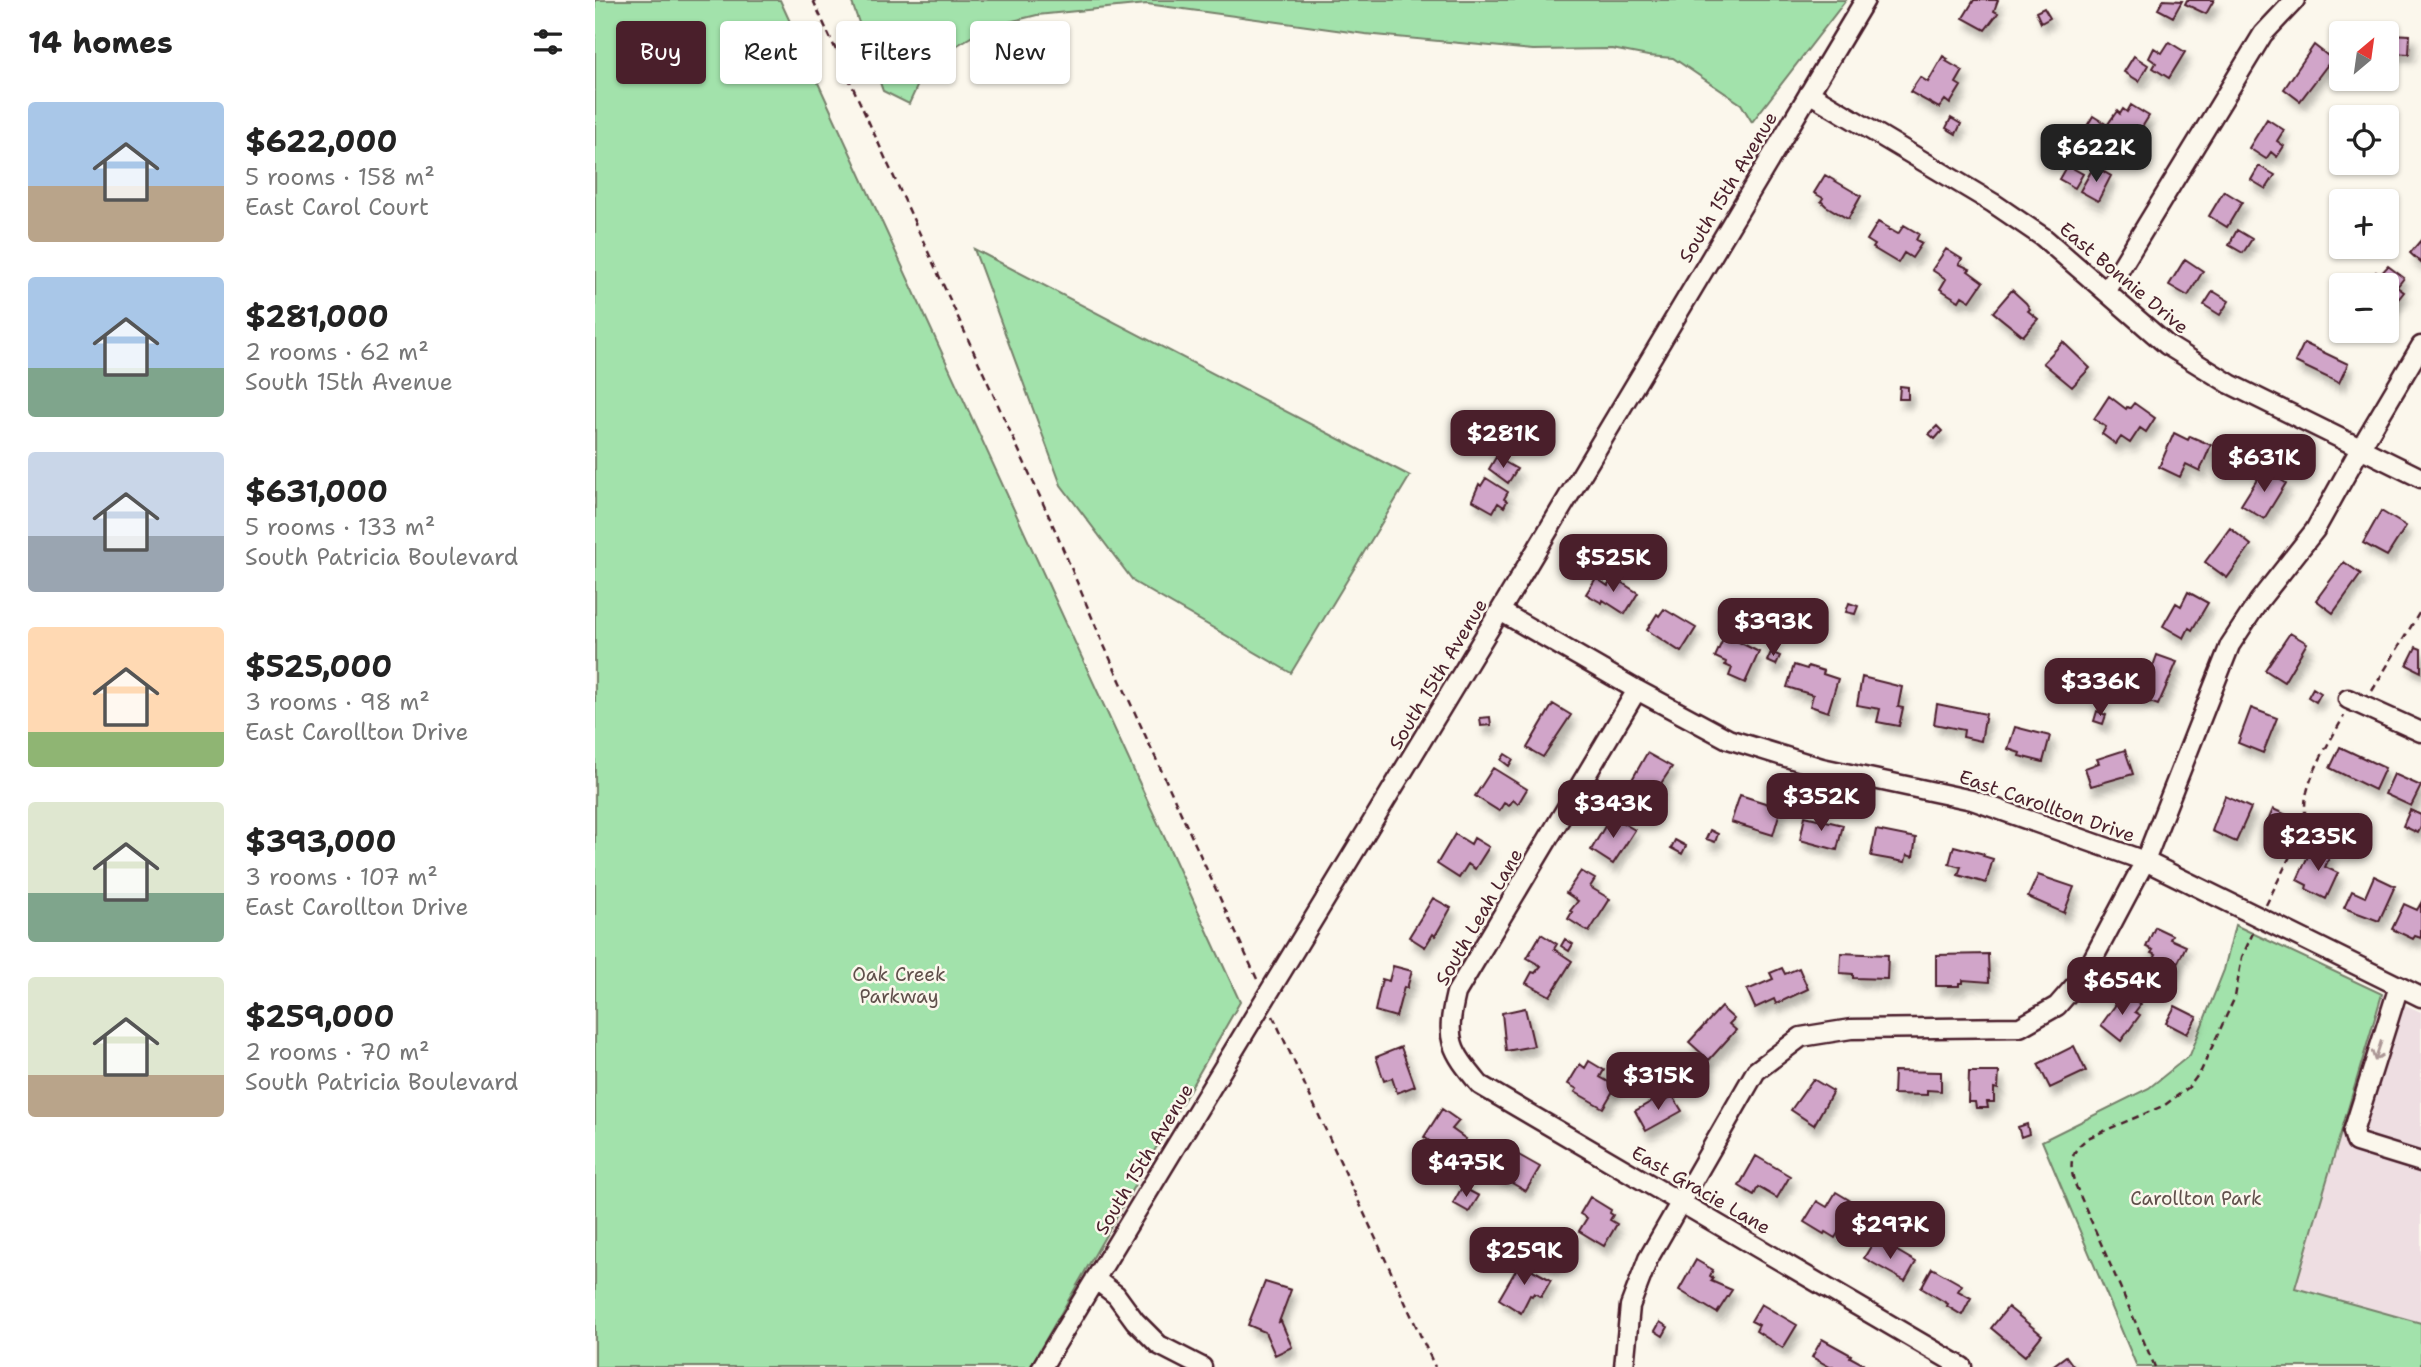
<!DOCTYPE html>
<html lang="en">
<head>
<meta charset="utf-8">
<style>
	:root { --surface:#fff; --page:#f2f2f2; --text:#222; --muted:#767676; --accent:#4a1f2b }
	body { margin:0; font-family:"Shantell Sans",sans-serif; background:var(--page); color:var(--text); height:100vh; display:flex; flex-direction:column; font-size:26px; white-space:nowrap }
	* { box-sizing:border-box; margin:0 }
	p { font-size:23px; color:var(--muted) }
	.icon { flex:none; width:38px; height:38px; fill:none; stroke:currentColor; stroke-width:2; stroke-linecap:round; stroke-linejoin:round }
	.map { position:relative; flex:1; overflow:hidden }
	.side { display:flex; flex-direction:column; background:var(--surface); width:595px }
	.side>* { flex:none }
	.banner { position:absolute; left:21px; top:21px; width:665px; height:63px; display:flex; gap:14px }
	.needle { width:46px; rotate:29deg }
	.buttons { position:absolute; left:1734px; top:21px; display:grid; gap:14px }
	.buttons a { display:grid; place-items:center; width:70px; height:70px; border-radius:7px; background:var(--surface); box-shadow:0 2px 5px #0004; font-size:35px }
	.price { position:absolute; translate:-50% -60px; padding:0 16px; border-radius:14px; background:var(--accent); color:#fff; font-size:23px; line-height:46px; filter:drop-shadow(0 2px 4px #0008) }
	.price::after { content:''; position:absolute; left:50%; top:42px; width:21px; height:16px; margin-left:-10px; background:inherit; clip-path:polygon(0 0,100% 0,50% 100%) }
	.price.selected { background:#222; color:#fff }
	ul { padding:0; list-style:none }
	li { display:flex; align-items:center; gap:21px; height:175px; padding:0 28px }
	li span { display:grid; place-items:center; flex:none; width:196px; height:140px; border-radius:7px; color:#555 }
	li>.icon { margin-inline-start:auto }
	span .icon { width:84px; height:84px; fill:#fffc; stroke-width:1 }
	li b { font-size:30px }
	h2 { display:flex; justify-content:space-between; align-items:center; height:84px; padding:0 28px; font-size:30px }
	.pill { padding:0 24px; border-radius:7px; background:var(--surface); box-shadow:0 2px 5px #0004; font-size:24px; line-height:63px }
	.pill.selected { background:var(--accent); color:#fff }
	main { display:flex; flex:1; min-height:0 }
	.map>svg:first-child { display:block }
</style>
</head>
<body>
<main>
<section class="side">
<h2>14 homes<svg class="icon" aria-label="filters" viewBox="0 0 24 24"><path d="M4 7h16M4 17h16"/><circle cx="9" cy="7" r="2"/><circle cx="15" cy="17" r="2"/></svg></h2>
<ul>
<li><span style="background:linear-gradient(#a9c7e8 60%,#b9a48a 0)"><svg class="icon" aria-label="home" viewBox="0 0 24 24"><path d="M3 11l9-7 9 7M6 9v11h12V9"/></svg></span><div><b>$622,000</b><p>5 rooms · 158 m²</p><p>East Carol Court</p></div></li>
<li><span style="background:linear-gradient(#a9c7e8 65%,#7fa58c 0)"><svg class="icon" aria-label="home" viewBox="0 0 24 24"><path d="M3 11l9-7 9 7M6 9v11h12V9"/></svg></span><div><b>$281,000</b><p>2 rooms · 62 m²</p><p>South 15th Avenue</p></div></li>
<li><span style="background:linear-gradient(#c9d6e8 60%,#9aa5b1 0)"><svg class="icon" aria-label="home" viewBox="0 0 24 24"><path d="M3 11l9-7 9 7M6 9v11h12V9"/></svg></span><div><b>$631,000</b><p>5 rooms · 133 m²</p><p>South Patricia Boulevard</p></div></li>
<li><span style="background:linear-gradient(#ffd9b3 75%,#8fb573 0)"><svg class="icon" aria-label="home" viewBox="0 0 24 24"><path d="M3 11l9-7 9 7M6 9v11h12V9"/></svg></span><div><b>$525,000</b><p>3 rooms · 98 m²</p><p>East Carollton Drive</p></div></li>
<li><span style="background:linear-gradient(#dfe7d0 65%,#7fa58c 0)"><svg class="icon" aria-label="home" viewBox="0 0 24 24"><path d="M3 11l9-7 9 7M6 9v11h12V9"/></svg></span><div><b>$393,000</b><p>3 rooms · 107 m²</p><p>East Carollton Drive</p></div></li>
<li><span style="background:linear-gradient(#dfe7d0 70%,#b9a48a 0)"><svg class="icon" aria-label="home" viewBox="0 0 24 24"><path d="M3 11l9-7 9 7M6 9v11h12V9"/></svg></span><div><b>$259,000</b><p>2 rooms · 70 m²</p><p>South Patricia Boulevard</p></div></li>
</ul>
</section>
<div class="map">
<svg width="1826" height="1367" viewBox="0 0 1826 1367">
	<defs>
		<filter id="shadow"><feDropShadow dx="4.5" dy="8" stdDeviation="3.5" flood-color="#0004"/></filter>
	</defs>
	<rect width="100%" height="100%" fill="#fbf7ec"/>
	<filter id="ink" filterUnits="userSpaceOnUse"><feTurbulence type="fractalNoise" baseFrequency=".0143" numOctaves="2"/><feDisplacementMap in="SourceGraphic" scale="14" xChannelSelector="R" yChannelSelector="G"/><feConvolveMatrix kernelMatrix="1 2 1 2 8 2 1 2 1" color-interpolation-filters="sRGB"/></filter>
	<g filter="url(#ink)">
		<path fill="#eedee2" d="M1787 994 1826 1012V1323L1699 1288Z"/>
		<path fill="#a2e2ab" stroke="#76806b" stroke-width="2" d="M0 0H185L645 1002 435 1367H0Z
			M256 0H1251L1157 122 1146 104 1078 58 1053 56 1017 49 938 50 770 34 552 4 442 15 393 27 349 53 326 78 314 104 288 91Z
			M379 249 815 476 696 673 539 582 466 485Z
			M1640 925 1787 994 1700 1288 1826 1323V1367H1542L1447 1141 1554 1088 1595 1055 1629 970Z"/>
		<path fill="#d1a5c9" stroke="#4a1f2b" stroke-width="2" filter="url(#shadow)" d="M1379 0H1403L1399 11 1403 13 1390 30 1368 18Z
			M1568 0 1587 1 1578 17 1563 9Z
			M1592 0H1619L1611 14 1590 4Z
			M1449 8 1455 18 1446 23 1441 12Z
			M1760 29 1794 31V34L1815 35 1814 54 1797 53 1798 46H1794L1792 51V33H1760Z
			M1574 42 1590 52 1574 78 1558 68 1561 63 1554 58 1559 48 1567 53Z
			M1719 45 1737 59 1705 101 1689 89Z
			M1348 56 1353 59 1351 61 1368 71 1361 83 1366 86 1355 104 1350 100 1344 108 1315 92 1325 77 1333 82Z
			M1539 56 1553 65 1544 81 1529 72Z
			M1536 105 1554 116 1539 140 1513 124 1522 111 1525 114 1528 109 1532 112Z
			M1498 116 1514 126 1501 146 1486 136Z
			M1356 118 1366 124 1361 134 1351 128Z
			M1672 119 1689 130 1682 141 1689 146 1682 157 1676 152 1671 159 1654 148Z
			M1472 165 1488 174 1480 188 1464 179Z
			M1499 166 1516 176 1503 201 1485 191Z
			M1664 166 1680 175 1671 189 1656 180Z
			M1230 175 1266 196 1253 219 1231 206 1226 201 1228 198 1219 193Z
			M1629 191 1647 202 1632 227 1614 216Z
			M1283 222 1294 228 1293 230H1296L1303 234 1309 225 1324 234 1321 240 1327 243 1317 258 1309 253 1303 263 1278 248 1280 245 1272 240Z
			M1642 230 1657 239 1648 253 1634 245Z
			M1826 240V263L1815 253Z
			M1351 249 1367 259 1364 264 1375 269 1373 271 1388 282 1375 301 1367 296 1364 301 1345 289 1351 279 1337 270Z
			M1590 259 1608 271 1593 296 1574 285Z
			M1793 266 1809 278 1802 287 1809 292 1793 312 1792 285H1780L1775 281 1781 272 1785 275Z
			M1417 290 1431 303 1435 309 1433 311 1443 319 1428 336 1398 312Z
			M1618 291 1634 301 1625 315 1609 305Z
			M1468 342 1495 368 1477 387 1448 363Z
			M1709 343 1753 364 1744 383 1700 362Z
			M1305 386 1313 387V399H1304Z
			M1514 396 1531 409 1532 407 1535 408 1539 403 1560 418 1551 432 1545 428 1535 443 1526 437 1521 444 1507 434 1511 427 1499 419Z
			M1342 426 1347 431 1340 439 1334 434Z
			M1579 433 1593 440 1595 436 1616 445 1605 471 1591 464 1585 477 1564 467Z
			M901 457 922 469 913 483 894 469Z
			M1668 470 1691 483 1669 519 1646 505Z
			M891 478 913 492 909 499 912 501 909 507 903 503 898 512 877 500 884 484 886 486Z
			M1786 511 1811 526 1792 556 1768 543Z
			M1635 528 1656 545 1632 578 1610 562Z
			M1749 562 1766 574 1738 613 1721 600Z
			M1018 577 1043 593 1030 614 1008 600 1007 603 991 594 1001 578 1013 586Z
			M1593 592 1613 603 1597 630 1594 628 1589 638 1568 626 1581 603 1586 606Z
			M1254 603 1263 606 1260 614 1251 612Z
			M1069 609 1101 628 1086 652 1052 630 1062 614 1064 616Z
			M1137 627a7 7 0 1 1 14 0a7 7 0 1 1-14 0Z
			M1695 633 1712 643 1689 682 1670 670Z
			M1130 635 1164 652 1150 683 1134 676 1137 668 1130 665 1131 662 1120 657Z
			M1821 647 1826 649V672L1812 665Z
			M1176 652 1185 656 1181 665 1172 661Z
			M1562 655 1582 662 1563 705 1546 699Z
			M1199 665 1212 669 1213 666 1229 671 1228 674 1243 679 1233 712 1215 706 1218 695 1192 687Z
			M1267 677 1307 687 1303 707 1308 708 1304 726 1282 722 1285 709 1262 705Z
			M1718 688 1726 693 1721 702 1713 697Z
			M958 704 976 715 948 757 932 748Z
			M1342 704 1391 714 1386 741 1368 737 1369 730 1339 724Z
			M1656 708 1682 718 1668 753 1643 743Z
			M1502 711 1511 715 1508 724 1499 721Z
			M895 717 896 725 886 726 885 718Z
			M1420 727 1455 736 1448 762 1424 756 1425 753 1413 749Z
			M1745 747 1790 768 1780 790 1735 768Z
			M1530 750 1538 774 1496 786 1490 768 1504 763 1502 759Z
			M1052 753 1077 767 1056 798 1034 785Z
			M910 754 918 759 914 766 906 760Z
			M898 768 932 789 923 804 918 800 914 806 909 803 904 811 880 796Z
			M1799 774 1826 786 1816 806 1790 794Z
			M1145 795 1186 808 1178 835 1136 822Z
			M1630 796 1656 808 1641 842 1617 831Z
			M1678 809 1694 816 1686 832 1671 826Z
			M1815 810 1826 815V827L1823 833 1808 826Z
			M1016 816 1040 830 1018 864 996 850Z
			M1210 816 1248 825 1242 850 1205 840Z
			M1115 830 1123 834 1120 842 1111 839Z
			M1281 830 1321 838 1318 857 1312 855 1310 862 1276 856Z
			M860 834 876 844 879 838 894 847 880 869 873 864 864 878 842 864Z
			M1080 840 1091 846 1087 854 1076 848Z
			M1718 845 1736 854 1730 867 1743 873 1731 899 1711 889 1712 885 1702 880Z
			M1359 846 1389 854 1388 856 1398 859 1391 883 1363 875 1366 867 1354 864Z
			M986 871 1000 879 995 887 1015 899 994 932 973 919 977 912 975 911 983 901 971 893Z
			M1443 875 1479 887 1469 913 1433 897Z
			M1779 876 1800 886 1784 921 1749 908 1757 891 1770 897Z
			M838 898 856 908 840 936 838 934 830 947 814 937Z
			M1826 903V938L1820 936 1818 939 1797 929 1809 904 1822 910Z
			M1560 927 1577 935 1575 939 1591 946 1572 985 1548 974 1554 962 1557 964 1561 955 1556 953 1558 950 1551 947Z
			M946 934 962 944 959 949 977 961 955 996 931 983 937 972 940 973 946 966 932 958Z
			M970 939 978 944 974 951 966 946Z
			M1246 953 1293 955 1292 979 1258 978V974L1245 973Z
			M1393 954 1394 982 1368 980V983H1364V986H1341V955Z
			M798 966 817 971 812 988 809 987 801 1017 780 1011 787 979 794 981Z
			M1187 968 1190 974 1204 968 1213 989 1181 1004 1179 999 1160 1008 1152 990 1178 979 1175 973Z
			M1530 992 1546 1004 1540 1012 1545 1015 1526 1041 1506 1025Z
			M1580 1006 1602 1017 1592 1034 1571 1023Z
			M1126 1007 1139 1019 1134 1024 1141 1030 1114 1060 1094 1042Z
			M930 1008 939 1046 911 1051 907 1013Z
			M1479 1046 1491 1071 1455 1088 1443 1064Z
			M806 1047 820 1086 802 1093 797 1078 789 1081 781 1057Z
			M994 1061 1009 1070 1005 1077 1021 1086 1008 1108 980 1092 982 1089 973 1084 985 1064 990 1068Z
			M1299 1071 1346 1072V1091L1332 1090V1095L1298 1094Z
			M1374 1072H1404L1403 1089 1399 1088V1102H1392L1393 1108H1381L1380 1102H1373Z
			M1218 1079 1238 1091 1219 1125 1196 1110Z
			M1066 1096 1069 1101 1078 1096 1087 1111 1051 1131 1040 1111Z
			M847 1109 864 1121 857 1129 871 1139 859 1155 847 1146 845 1149 829 1137Z
			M1432 1124 1434 1134 1426 1137 1423 1127Z
			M913 1149 945 1167 931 1191 899 1173Z
			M1161 1156 1195 1176 1182 1198 1163 1187 1159 1195 1144 1186Z
			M867 1187 884 1196 874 1212 858 1203Z
			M1241 1192 1261 1204 1240 1238 1230 1232 1229 1234 1209 1222 1222 1201 1232 1207Z
			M995 1197 1016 1210 1015 1213 1018 1215 1015 1220 1022 1224 1009 1246 984 1231 992 1218 985 1214Z
			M1279 1241 1296 1251 1297 1248 1321 1262 1310 1281 1269 1258Z
			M956 1253 963 1257 958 1266 951 1261Z
			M1101 1260 1118 1270 1115 1276 1118 1278 1116 1281 1137 1290 1122 1313 1084 1290Z
			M925 1263 956 1280 946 1297 939 1293 937 1296 935 1295 926 1313 904 1299Z
			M1337 1268 1367 1285 1363 1291 1376 1298 1367 1315 1352 1306 1353 1304 1326 1288Z
			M670 1282 696 1290 684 1322 686 1321 697 1347 680 1355 670 1332 653 1325Z
			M1166 1304 1202 1325 1188 1348 1161 1331 1164 1325 1156 1321Z
			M1413 1307 1447 1335 1430 1356 1396 1328Z
			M1065 1322 1073 1327 1068 1336 1060 1331Z
			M1227 1339 1256 1355 1255 1357 1268 1364 1266 1367H1235L1217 1357Z
			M1471 1356 1479 1367H1456Z"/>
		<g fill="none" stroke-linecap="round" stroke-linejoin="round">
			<g stroke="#4a1f2b" stroke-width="23">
				<path id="minor" d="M1214 93 1398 203 1448 237 1572 345 1635 384 1826 478
					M1511 292 1668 34 1700 0
					M905 611 1042 690 1133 739 1227 768 1377 800 1550 861 1826 997
					M1042 690 861 993C850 1040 855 1049 885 1085L1367 1367
					M1753 699 1826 732
					M1804 986 1758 1132 1761 1142 1826 1162
					M500 1279 521 1295 540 1321 564 1345 607 1367
					M447 1367 905 611 1270 0
					M1029 1367 1035 1306 1053 1259 1161 1071 1206 1037 1256 1029 1425 1027 1462 1006 1490 974 1550 861 1635 645 1664 601 1720 530 1765 449 1826 346"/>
			</g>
			<path stroke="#4a1f2b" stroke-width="2.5" stroke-dasharray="7 5" stroke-linecap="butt" d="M218 0 457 523 507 641 662 979
				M1777 691 1826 610
				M1671 905 1708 830C1712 818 1708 805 1712 792 1719 765 1736 740 1749 716
				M678 1016 840 1367
				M1560 1367 1480 1184C1473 1163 1476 1149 1495 1137L1570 1105 1594 1087 1606 1071 1640 997 1647 957 1658 933"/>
			<use href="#minor" stroke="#fbf7ec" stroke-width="18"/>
		</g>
		<defs><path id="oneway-shaft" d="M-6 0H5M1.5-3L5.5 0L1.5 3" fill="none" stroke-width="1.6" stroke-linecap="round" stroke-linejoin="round" transform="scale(1.75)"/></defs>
		<use stroke="#ab9695" href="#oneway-shaft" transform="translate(1783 1051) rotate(108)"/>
	</g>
	<g text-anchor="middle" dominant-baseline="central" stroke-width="5" stroke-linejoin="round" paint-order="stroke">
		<g font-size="19" fill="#4a1f2b" stroke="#fbf7ec">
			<text transform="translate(1133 187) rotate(-59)">South 15th Avenue</text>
			<text transform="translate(1529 278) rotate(40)">East Bonnie Drive</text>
			<text transform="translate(843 674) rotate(-59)">South 15th Avenue</text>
			<text transform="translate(1452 806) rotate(19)">East Carollton Drive</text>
			<text transform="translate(884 917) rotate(-60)">South Leah Lane</text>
			<text transform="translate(549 1159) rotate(-59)">South 15th Avenue</text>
			<text transform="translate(1106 1190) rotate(30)">East Gracie Lane</text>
		</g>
		<g font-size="19" fill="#60504b" stroke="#fbf7ec">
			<text x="304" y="974">Oak Creek<tspan x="304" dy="22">Parkway</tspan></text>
			<text x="1601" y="1198">Carollton Park</text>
		</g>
	</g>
</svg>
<div class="buttons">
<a><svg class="needle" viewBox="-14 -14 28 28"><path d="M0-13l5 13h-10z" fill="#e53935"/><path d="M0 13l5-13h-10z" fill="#767676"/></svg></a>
<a><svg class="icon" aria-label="locate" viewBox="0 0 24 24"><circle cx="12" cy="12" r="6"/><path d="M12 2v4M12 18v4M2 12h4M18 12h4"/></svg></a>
<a>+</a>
<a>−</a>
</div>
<b class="price selected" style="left:1501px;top:184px">$622K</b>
<b class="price" style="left:908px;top:470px">$281K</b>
<b class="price" style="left:1669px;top:494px">$631K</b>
<b class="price" style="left:1018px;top:594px">$525K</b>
<b class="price" style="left:1178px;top:658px">$393K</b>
<b class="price" style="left:1505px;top:718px">$336K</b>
<b class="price" style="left:1226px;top:833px">$352K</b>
<b class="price" style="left:1018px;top:840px">$343K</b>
<b class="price" style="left:1723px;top:873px">$235K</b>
<b class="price" style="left:1527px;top:1017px">$654K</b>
<b class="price" style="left:1063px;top:1112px">$315K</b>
<b class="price" style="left:871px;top:1199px">$475K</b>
<b class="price" style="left:1295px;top:1261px">$297K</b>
<b class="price" style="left:929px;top:1287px">$259K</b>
<div class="banner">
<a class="pill selected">Buy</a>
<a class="pill">Rent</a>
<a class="pill">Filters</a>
<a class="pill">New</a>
</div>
</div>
</main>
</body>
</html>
